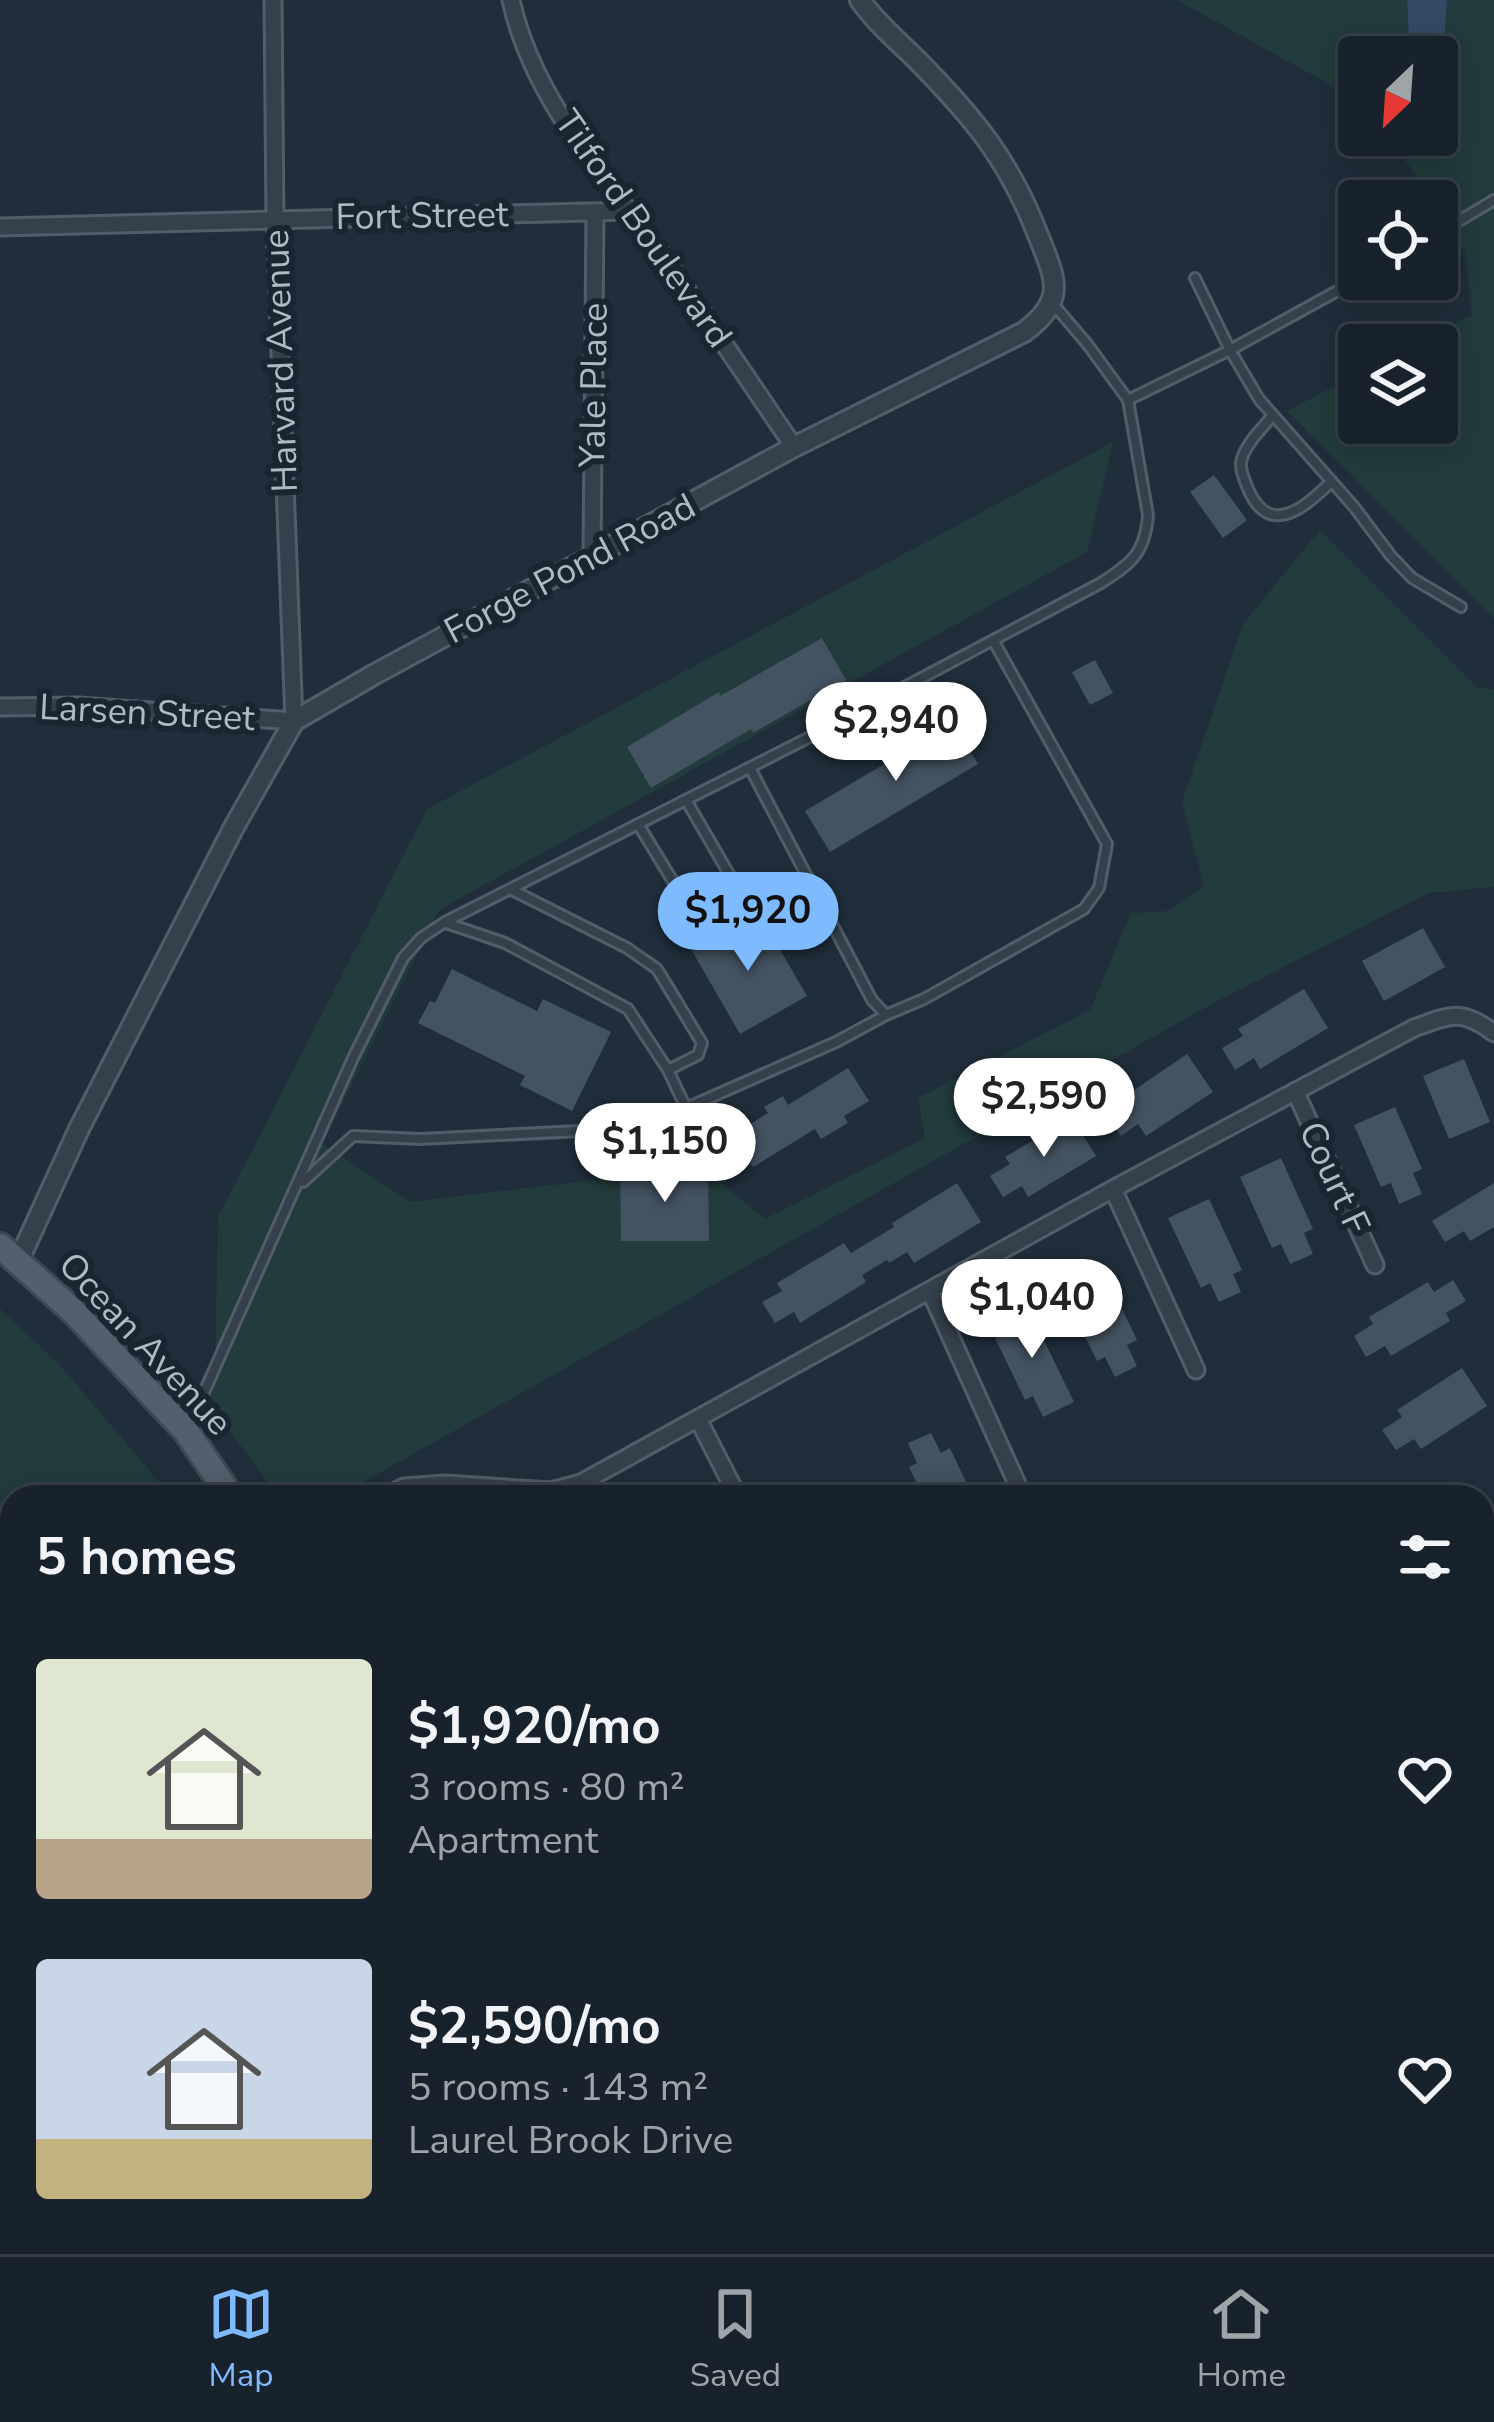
<!DOCTYPE html>
<html lang="en">
<head>
<meta charset="utf-8">
<style>
	:root { --surface:#18222c; --page:#252f38; --text:#f1f3f6; --muted:#9fa4a9; --line:#363f48; --accent:#7dbafe }
	body { margin:0; font-family:"Nunito Sans",sans-serif; background:var(--page); color:var(--text); height:100vh; display:flex; flex-direction:column; font-size:45px; white-space:nowrap }
	* { box-sizing:border-box; margin:0 }
	p { font-size:39px; color:var(--muted) }
	.icon { flex:none; width:66px; height:66px; fill:none; stroke:currentColor; stroke-width:2; stroke-linecap:round; stroke-linejoin:round }
	.map { position:relative; flex:1; overflow:hidden }
	.details { position:absolute; left:0px; top:1485px; width:1494px; height:771px; display:flex; flex-direction:column; background:var(--surface); border-radius:36px 36px 0 0; box-shadow:0 6px 30px #0003,0 0 0 3px var(--line) }
	.details>* { flex:none }
	.needle { width:78px; rotate:205deg }
	.tools { position:absolute; left:1338px; top:36px; display:grid; gap:24px }
	.tools a { display:grid; place-items:center; width:120px; height:120px; border-radius:12px; background:var(--surface); box-shadow:0 6px 30px #0003,0 0 0 3px var(--line); font-size:60px }
	.price { position:absolute; translate:-50% -102px; padding:0 27px; border-radius:42px; background:#fff; color:#222; font-size:39px; line-height:78px; filter:drop-shadow(0 3px 6px #0008) }
	.price::after { content:''; position:absolute; left:50%; top:72px; width:36px; height:27px; margin-left:-18px; background:inherit; clip-path:polygon(0 0,100% 0,50% 100%) }
	.price.active { background:var(--accent); color:#111 }
	ul { padding:0; list-style:none }
	li { display:flex; align-items:center; gap:36px; height:300px; padding:0 36px }
	li span { display:grid; place-items:center; flex:none; width:336px; height:240px; border-radius:12px; color:#555 }
	li>.icon { margin-inline-start:auto }
	span .icon { width:144px; height:144px; fill:#fffc; stroke-width:1 }
	li b { font-size:51px }
	h2 { display:flex; justify-content:space-between; align-items:center; height:144px; padding:0 36px; font-size:51px }
	.tab-bar { display:flex; justify-content:space-around; align-items:center; height:168px; border-top:3px solid var(--line); background:var(--surface); font-size:33px; color:var(--muted) }
	.tab-bar a { display:grid; justify-items:center; gap:6px }
	.tab-bar .active { color:var(--accent) }
	.map>svg:first-child { display:block }
</style>
</head>
<body>
<div class="map">
<svg width="1494" height="2254" viewBox="0 0 1494 2254">
	<rect width="100%" height="100%" fill="#202e3b"/>
	<path fill="#223b3c" d="M1177 0H1407L1410 57H1359V101Z
		M1447 0H1494V618L1287 411 1359 373V423H1437V345H1414L1472 315 1465 253 1437 209V201H1432L1389 135H1437V78L1454 73 1444 46Z
		M1113 442 1087 552 439 910 322 1144 411 1202 702 1167 765 1219 925 1138 918 1098 1090 1010 1131 913 1169 911 1204 886 1182 802 1243 624 1320 530 1477 687 1494 690V887L1429 893 1217 1001 337 1497H278L200 1390 215 1364 218 1217 427 809Z
		M0 1309 59 1364 172 1497H12V1797L0 1792Z
		M0 1887 12 1892V2244H132L130 2254H0Z"/>
	<path fill="#324b64" d="M1407 0H1447L1444 46 1455 74 1437 78V57H1410Z"/>
	<path fill="#445362" d="M1214 475 1247 520 1223 538 1190 492Z
		M822 638 846 680 753 733 751 729 651 788 627 747 719 692 720 696Z
		M1095 660 1113 693 1090 705 1072 672Z
		M972 712 983 732 965 743 978 764 830 852 805 811Z
		M761 917 807 996 740 1034 688 944 716 928 722 939Z
		M1423 928 1445 967 1384 1001 1362 961Z
		M452 969 537 1011 543 999 611 1032 572 1111 520 1085 525 1076 418 1023 430 1001 435 1003Z
		M1304 989 1328 1028 1260 1069 1254 1058 1235 1070 1222 1048 1243 1036 1238 1029Z
		M1187 1054 1213 1092 1146 1136 1138 1124 1121 1136 1107 1115 1127 1102 1124 1097Z
		M1464 1059 1490 1122 1449 1139 1423 1076Z
		M848 1068 869 1101 844 1116 848 1123 821 1139 815 1129 753 1167 735 1138 751 1128 749 1125 768 1113 764 1107 783 1096 788 1105Z
		M1395 1107 1422 1169 1413 1173 1422 1194 1399 1204 1391 1183 1381 1187 1354 1125Z
		M1072 1117 1096 1156 1028 1197 1022 1186 1003 1197 990 1176 1010 1164 1005 1157Z
		M1281 1158 1313 1229 1304 1233 1313 1254 1290 1264 1281 1244 1272 1248 1240 1177Z
		M708 1169 709 1241H621L620 1170Z
		M957 1183 981 1222 914 1263 907 1252 889 1263 887 1260 862 1275 866 1282 800 1323 794 1312 775 1323 762 1302 782 1291 777 1283 844 1243 851 1253 894 1227 892 1223Z
		M1494 1183V1227L1470 1241 1464 1231 1445 1242 1432 1221Z
		M1209 1199 1242 1270 1233 1274 1241 1292 1219 1302 1210 1283 1201 1288 1168 1218Z
		M1090 1263 1100 1284 1108 1280 1137 1340 1127 1345 1137 1366 1115 1377 1105 1357 1097 1361 1067 1299 1077 1294 1068 1274Z
		M1453 1280 1466 1301 1446 1313 1450 1321 1391 1356 1385 1346 1366 1357 1354 1336 1373 1324 1369 1317 1428 1282 1434 1292Z
		M1020 1302 1030 1322 1034 1320 1074 1402 1043 1417 1033 1396 1025 1400 995 1338 1005 1333 996 1313Z
		M1462 1368 1487 1406 1421 1449 1414 1439 1396 1450 1382 1430 1402 1417 1397 1410Z
		M931 1433 941 1453 950 1448 973 1497H923L909 1467 917 1463 908 1443Z"/>
	<g fill="none" stroke-linecap="round" stroke-linejoin="round">
		<g stroke="#525d69" stroke-width="14">
			<path id="service" d="M1437 234 1494 200
				M1195 278 1230 350 1259 399 1355 508 1391 556 1412 578 1461 607
				M1128 400 1230 350 1359 279
				M1273 415C1263 428 1243 446 1241 463 1240 471 1246 484 1249 491 1271 539 1307 505 1331 482
				M750 768 872 1000 886 1015 924 999 1084 909 1099 888 1107 844 993 640
				M638 824 688 906 704 910 735 893 736 886 686 800
				M512 890 627 948 657 969 702 1043 698 1055 668 1070
				M446 923 505 943 628 1009 668 1070 686 1108
				M303 1182 353 1136 420 1139 641 1128 836 1042 886 1015
				M189 1426 353 1058 403 958 421 938 445 922 808 738 1101 583C1132 563 1145 553 1148 515L1128 400 1088 345 1054 305
				M505 2244 515 2248 546 2244"/>
		</g>
		<g stroke="#525d69" stroke-width="21">
			<path id="minor" d="M511 0C532 98 607 180 664 258 709 320 751 384 794 447
				M0 227 628 211
				M592 558 595 212
				M0 707 78 706 294 721 275 220 273 0
				M1295 1091 1375 1265
				M1113 1189 1196 1370
				M930 1291 1023 1497
				M698 1419 738 1497
				M384 1497 404 1487 445 1484 551 1491 581 1483 1113 1189 1414 1028C1450 1015 1461 1008 1494 1033
				M1482 1522 1494 1550
				M1482 1661 1494 1654
				M1482 1935 1494 1929
				M1482 2199 1494 2193
				M908 2254 926 2244
				M1386 2254 1404 2244"/>
		</g>
		<g stroke="#525d69" stroke-width="24">
			<path id="tertiary" d="M18 1262 79 1129 234 827 294 721 375 674 794 447 1024 332C1067 300 1056 280 1038 235 1009 160 974 118 918 61 898 41 876 23 860 0
				M0 1843 12 1848"/>
		</g>
		<g stroke="#3d4954" stroke-width="30">
			<path id="primary" d="M0 1246 73 1311 186 1431 231 1497
				M589 2244 593 2254"/>
		</g>
		<use href="#service" stroke="#34404b" stroke-width="8"/>
		<use href="#minor" stroke="#34404b" stroke-width="15"/>
		<use href="#tertiary" stroke="#34404b" stroke-width="18"/>
		<use href="#primary" stroke="#525f6c" stroke-width="24"/>
	</g>
	<g text-anchor="middle" dominant-baseline="central" stroke-width="12" stroke-linejoin="round" paint-order="stroke">
		<g font-size="36" fill="#afbac7" stroke="#192530">
			<text transform="translate(422 216) rotate(-1)">Fort Street</text>
			<text transform="translate(643 229) rotate(55)">Tilford Boulevard</text>
			<text transform="translate(281 361) rotate(-92)">Harvard Avenue</text>
			<text transform="translate(594 385) rotate(-89)">Yale Place</text>
			<text transform="translate(570 569) rotate(-28)">Forge Pond Road</text>
			<text transform="translate(147 713) rotate(3)">Larsen Street</text>
			<text transform="translate(1334 1178) rotate(65)">Court F</text>
			<text transform="translate(145 1344) rotate(47)">Ocean Avenue</text>
		</g>
	</g>
</svg>
<div class="tools">
<a><svg class="needle" viewBox="-14 -14 28 28"><path d="M0-13l5 13h-10z" fill="#e53935"/><path d="M0 13l5-13h-10z" fill="#9fa4a9"/></svg></a>
<a><svg class="icon" aria-label="locate" viewBox="0 0 24 24"><circle cx="12" cy="12" r="6"/><path d="M12 2v4M12 18v4M2 12h4M18 12h4"/></svg></a>
<a><svg class="icon" aria-label="layers" viewBox="0 0 24 24"><path d="M12 4l9 5-9 5-9-5zM3 14l9 5 9-5"/></svg></a>
</div>
<b class="price" style="left:896px;top:784px">$2,940</b>
<b class="price active" style="left:748px;top:974px">$1,920</b>
<b class="price" style="left:1044px;top:1160px">$2,590</b>
<b class="price" style="left:665px;top:1205px">$1,150</b>
<b class="price" style="left:1032px;top:1361px">$1,040</b>
<section class="details">
<h2>5 homes<svg class="icon" aria-label="filters" viewBox="0 0 24 24"><path d="M4 7h16M4 17h16"/><circle cx="9" cy="7" r="2"/><circle cx="15" cy="17" r="2"/></svg></h2>
<ul>
<li><span style="background:linear-gradient(#dfe7d0 75%,#b9a48a 0)"><svg class="icon" aria-label="home" viewBox="0 0 24 24"><path d="M3 11l9-7 9 7M6 9v11h12V9"/></svg></span><div><b>$1,920/mo</b><p>3 rooms · 80 m²</p><p>Apartment</p></div><svg class="icon" aria-label="heart" viewBox="0 0 24 24"><path d="M12 20l-8-8c-3-5 5-10 8-4 3-6 11-1 8 4z"/></svg></li>
<li><span style="background:linear-gradient(#c9d6e8 75%,#c2b280 0)"><svg class="icon" aria-label="home" viewBox="0 0 24 24"><path d="M3 11l9-7 9 7M6 9v11h12V9"/></svg></span><div><b>$2,590/mo</b><p>5 rooms · 143 m²</p><p>Laurel Brook Drive</p></div><svg class="icon" aria-label="heart" viewBox="0 0 24 24"><path d="M12 20l-8-8c-3-5 5-10 8-4 3-6 11-1 8 4z"/></svg></li>
</ul>
</section>
</div>
<nav class="tab-bar">
<a class="active"><svg class="icon" aria-label="map" viewBox="0 0 24 24"><path d="M3 6l6-2 6 2 6-2v14l-6 2-6-2-6 2zM9 4v14M15 6v14"/></svg>Map</a>
<a><svg class="icon" aria-label="saved" viewBox="0 0 24 24"><path d="M7 4h10v16l-5-4-5 4z"/></svg>Saved</a>
<a><svg class="icon" aria-label="home" viewBox="0 0 24 24"><path d="M3 11l9-7 9 7M6 9v11h12V9"/></svg>Home</a>
</nav>
</body>
</html>
